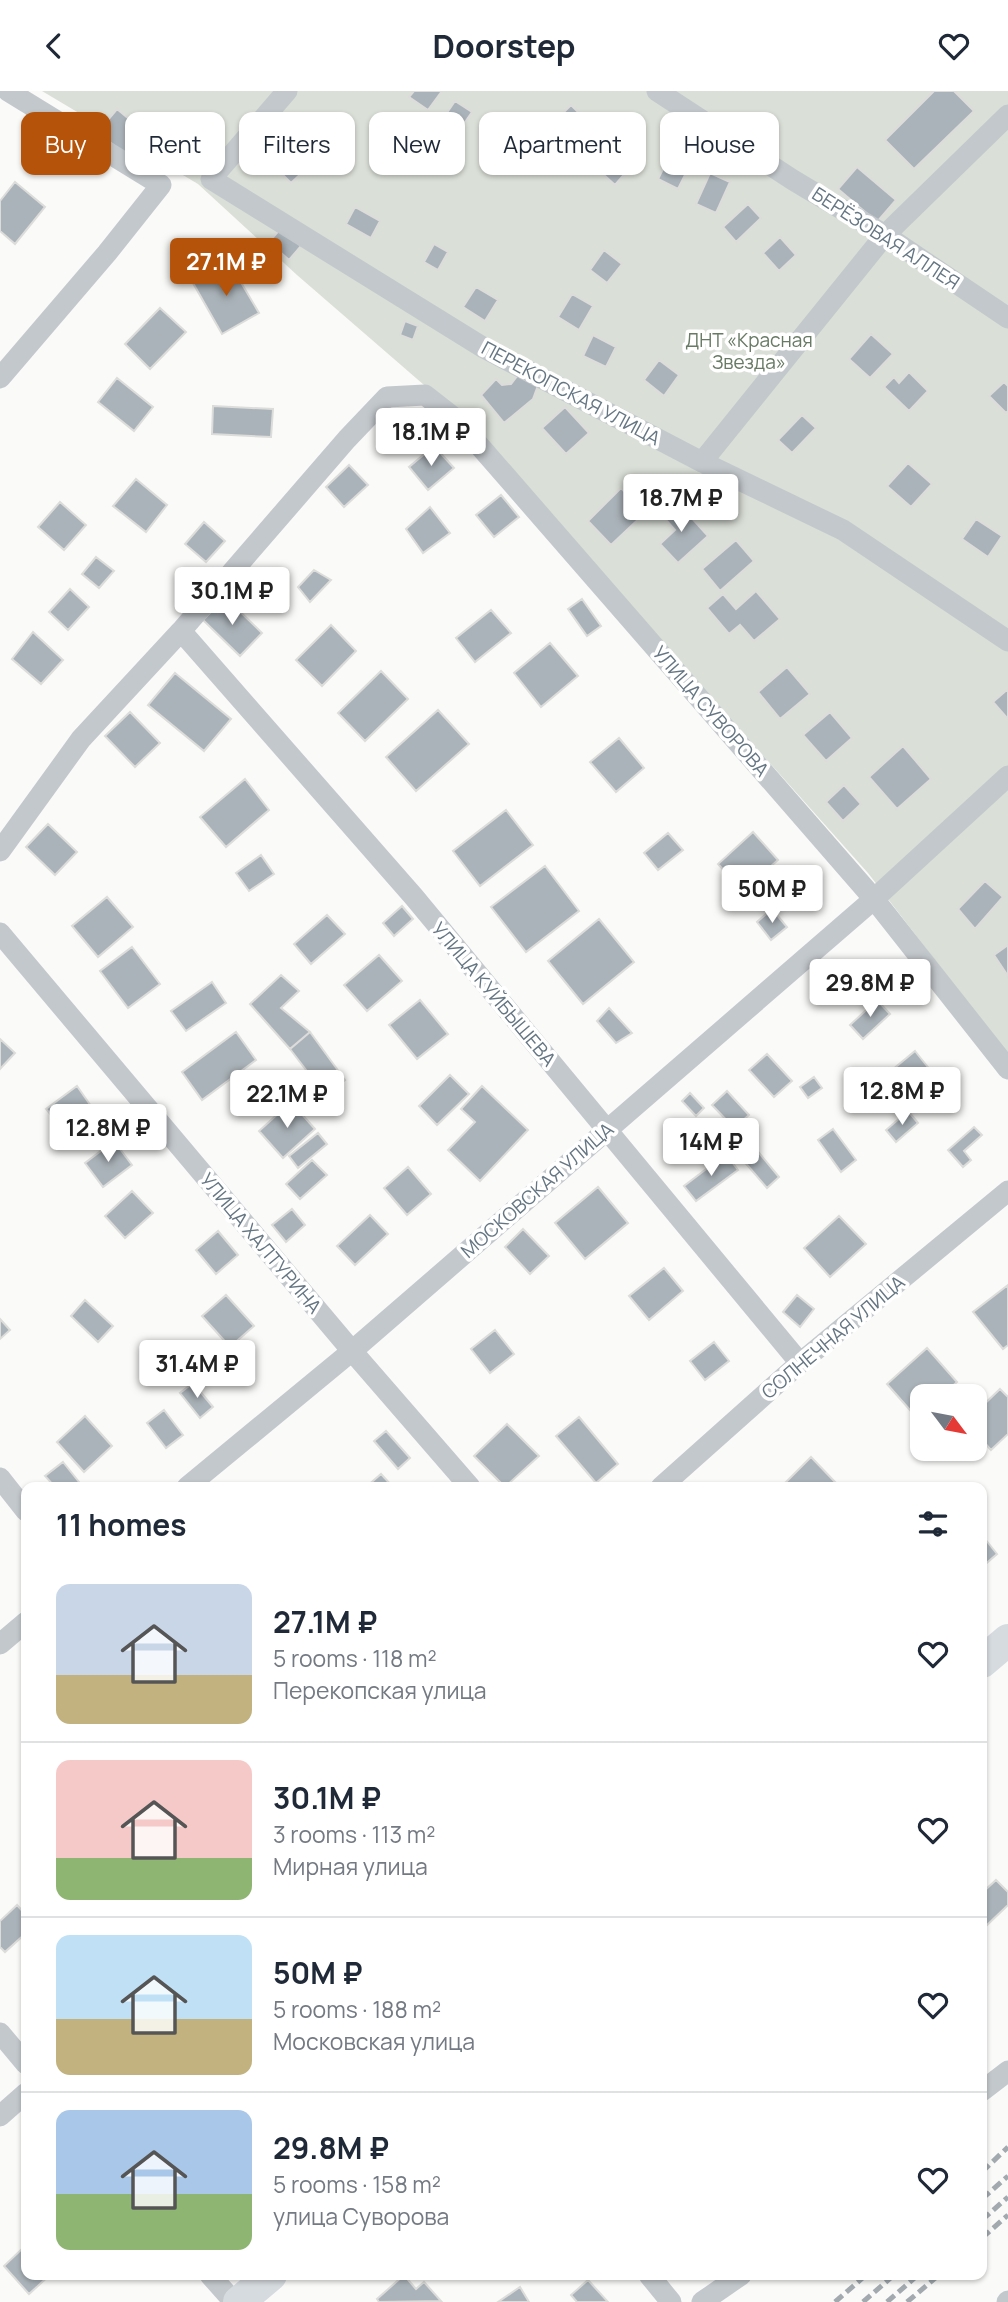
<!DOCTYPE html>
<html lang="en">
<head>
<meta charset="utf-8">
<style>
	:root { --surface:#fff; --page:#f2f2f3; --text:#1f2937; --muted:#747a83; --line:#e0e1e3; --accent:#b45309 }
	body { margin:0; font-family:Manrope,sans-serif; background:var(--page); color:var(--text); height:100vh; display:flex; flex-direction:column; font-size:26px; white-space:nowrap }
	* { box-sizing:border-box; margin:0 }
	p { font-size:23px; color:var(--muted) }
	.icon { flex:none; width:38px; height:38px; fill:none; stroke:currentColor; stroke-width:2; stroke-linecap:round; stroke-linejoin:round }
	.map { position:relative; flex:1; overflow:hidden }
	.panel { position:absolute; left:21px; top:1391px; width:966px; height:798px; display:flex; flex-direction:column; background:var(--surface); border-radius:14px; box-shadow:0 2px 5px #0004 }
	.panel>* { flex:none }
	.top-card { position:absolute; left:21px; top:21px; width:966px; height:63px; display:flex; gap:14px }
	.needle { width:46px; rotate:122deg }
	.buttons { position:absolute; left:910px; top:1293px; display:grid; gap:14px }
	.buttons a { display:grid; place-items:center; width:77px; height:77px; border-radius:14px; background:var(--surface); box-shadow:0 2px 5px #0004; font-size:35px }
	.price { position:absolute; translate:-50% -60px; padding:0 16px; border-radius:7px; background:#fff; color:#222; font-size:23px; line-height:46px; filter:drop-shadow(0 2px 4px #0008) }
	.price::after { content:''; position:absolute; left:50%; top:42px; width:21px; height:16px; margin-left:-10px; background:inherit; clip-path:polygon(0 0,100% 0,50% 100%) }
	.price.on { background:var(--accent); color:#fff }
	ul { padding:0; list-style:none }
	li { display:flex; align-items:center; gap:21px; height:175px; padding:0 35px }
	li+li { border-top:2px solid var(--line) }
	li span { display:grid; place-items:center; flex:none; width:196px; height:140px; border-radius:14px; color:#555 }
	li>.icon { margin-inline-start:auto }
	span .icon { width:84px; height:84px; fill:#fffc; stroke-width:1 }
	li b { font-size:30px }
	h2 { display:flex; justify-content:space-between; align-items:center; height:84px; padding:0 35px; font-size:30px }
	.pill { padding:0 24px; border-radius:14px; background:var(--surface); box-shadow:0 2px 5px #0004; font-size:24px; line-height:63px }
	.pill.on { background:var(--accent); color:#fff }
	header { display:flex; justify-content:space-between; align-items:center; height:91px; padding:0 35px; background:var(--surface); font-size:32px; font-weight:700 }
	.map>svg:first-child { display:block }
</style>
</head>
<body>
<header><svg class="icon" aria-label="back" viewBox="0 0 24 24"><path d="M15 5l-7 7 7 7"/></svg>Doorstep<svg class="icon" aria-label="heart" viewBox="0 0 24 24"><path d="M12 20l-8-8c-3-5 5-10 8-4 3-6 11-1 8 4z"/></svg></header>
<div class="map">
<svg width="1008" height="2211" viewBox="0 0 1008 2211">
	<rect width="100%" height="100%" fill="#fafaf8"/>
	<path fill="#dadfd7" d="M42 0H1008V964L868 782 461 326 297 184 198 93Z"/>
	<path fill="#aab3b9" stroke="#dcdcda" stroke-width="2" d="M414 0H442L428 19 409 6Z
		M934 0H954L974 20 914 78 885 49Z
		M455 10 472 21 459 40 442 29Z
		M571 14 586 29 568 49 551 34Z
		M117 18 147 43 127 66 98 41Z
		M613 51 635 71 615 94 593 74Z
		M193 53 207 68 192 82 179 67Z
		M288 58 307 77 291 92 272 73Z
		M673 58 693 68 678 98 658 88Z
		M857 76 896 109 877 131 838 98Z
		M710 82 730 91 716 122 696 113Z
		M15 91 45 116 15 153 0 140V110Z
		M748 113 761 127 736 151 723 136Z
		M355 116 380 130 371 147 346 133Z
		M281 137 301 155 289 169 269 151Z
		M780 146 796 164 779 180 763 162Z
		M434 153 448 161 438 179 424 171Z
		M604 159 622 173 607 192 590 179Z
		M229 171 259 222 222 243 193 192Z
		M476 196 498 209 485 230 463 216Z
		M572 203 593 215 579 239 558 226Z
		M160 217 186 241 150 278 125 253Z
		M405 230 418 235 413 249 400 244Z
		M871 243 893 263 870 287 849 268Z
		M593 244 616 256 606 276 583 265Z
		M659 269 679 284 664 305 644 289Z
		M521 280 540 289 533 308 504 332 481 304 496 288 502 294 511 293Z
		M909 281 928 300 909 320 884 296 894 286 899 292Z
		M117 287 153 316 134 340 98 311Z
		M1004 291 1008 295V320L1006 322 989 305Z
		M213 315 273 318 271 346 212 343Z
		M565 316 589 342 566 363 542 337Z
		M802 324 816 337 792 362 778 349Z
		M434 355 454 377 428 399 409 376Z
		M908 372 932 393 911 416 887 395Z
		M349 374 368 394 344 416 326 396Z
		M136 388 167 414 146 441 113 415Z
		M621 397 645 422 611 454 588 430Z
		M501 404 519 426 494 446 476 424Z
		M60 411 86 434 64 459 38 436Z
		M667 412 683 429 689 424 708 445 678 472 660 453 675 439 658 420Z
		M430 416 450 442 423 462 406 438Z
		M976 428 1002 445 988 466 962 448Z
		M204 431 225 450 206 471 185 453Z
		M736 449 754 470 720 500 702 478Z
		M96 466 114 480 99 497 82 483Z
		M244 478 269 500 251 520 227 498Z
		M314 479 331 489 310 511 298 496Z
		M70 498 89 516 68 539 49 521Z
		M756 500 780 528 754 550 740 534 729 543 707 517 723 503 736 518Z
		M225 506 262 542 240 565 203 529Z
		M582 508 601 535 587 545 568 518Z
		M491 519 511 542 475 571 456 547Z
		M331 534 356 560 322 595 296 569Z
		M33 541 63 569 41 593 12 568Z
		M550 552 578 585 541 616 514 582Z
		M787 576 810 603 780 628 758 601Z
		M381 580 408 608 365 650 338 622Z
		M175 582 231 628 204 660 148 614Z
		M1008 598V628L993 611Z
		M438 619 469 653 416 700 386 666Z
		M130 621 160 652 135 676 105 645Z
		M830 621 852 647 826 670 803 644Z
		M619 647 644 677 616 701 590 671Z
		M903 655 931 688 897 718 869 686Z
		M245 688 269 719 226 756 200 726Z
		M844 694 861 713 843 730 826 711Z
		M506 719 533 754 480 795 453 760Z
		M48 733 77 761 55 784 26 756Z
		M753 741 778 769 743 800 718 773Z
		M668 742 683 759 658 779 644 762Z
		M261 764 274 783 249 800 236 782Z
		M545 775 579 820 526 861 491 816Z
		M985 790 1003 806 975 838 958 818Z
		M107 806 133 836 98 866 72 835Z
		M402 815 413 828 394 845 383 832Z
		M772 818 787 836 771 849 757 831Z
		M327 824 345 843 311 873 294 853Z
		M599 828 634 871 583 913 548 870Z
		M1008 854V885L994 864Z
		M132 856 160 893 128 917 100 880Z
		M379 864 402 890 367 920 344 894Z
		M281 884 299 900 281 917 310 941 290 958 250 913Z
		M212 891 226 912 186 940 171 920Z
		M420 909 448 943 417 968 389 934Z
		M877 909 890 923 863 948 850 934Z
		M609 917 632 942 616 952 597 930Z
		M236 941 256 969 202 1009 182 981Z
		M310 941 345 989 326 1005 290 958Z
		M0 948 15 962 0 978Z
		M915 960 939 990 904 1019 880 989Z
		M767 963 792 990 774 1006 749 979Z
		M450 984 469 1003 437 1034 419 1015Z
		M814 986 822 997 808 1007 800 996Z
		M77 995 98 1025 70 1047 46 1018Z
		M482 995 528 1039 480 1090 448 1059 475 1031 461 1018Z
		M727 1000 749 1024 734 1037 712 1014Z
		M690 1002 704 1017 696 1025 682 1010Z
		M291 1011 315 1038 283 1067 259 1040Z
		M908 1020 918 1032 896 1051 886 1039Z
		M974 1036 982 1044 964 1060 971 1069 963 1076 948 1059Z
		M833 1038 856 1069 841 1081 818 1049Z
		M318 1042 327 1053 298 1077 289 1065Z
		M114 1050 132 1074 103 1096 85 1072Z
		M755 1057 779 1086 767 1097 742 1068Z
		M726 1063 738 1079 696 1110 684 1095Z
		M312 1069 327 1084 300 1108 286 1093Z
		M408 1076 431 1103 407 1124 384 1097Z
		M598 1096 628 1132 585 1168 555 1132Z
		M132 1100 153 1122 125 1147 105 1125Z
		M292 1118 305 1134 286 1151 272 1134Z
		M370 1124 388 1143 355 1174 337 1155Z
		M839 1125 866 1153 830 1186 804 1157Z
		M523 1138 549 1165 530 1183 505 1156Z
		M218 1140 238 1164 216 1183 196 1159Z
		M664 1177 683 1200 649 1229 629 1205Z
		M1008 1194V1254L1003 1258 973 1221Z
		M226 1204 254 1235 230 1256 202 1225Z
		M797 1204 814 1218 800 1236 783 1221Z
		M85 1209 113 1235 98 1251 71 1225Z
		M0 1228 10 1239 0 1248Z
		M495 1239 514 1263 490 1282 471 1258Z
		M714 1251 729 1270 705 1289 690 1270Z
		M927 1257 957 1291 941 1306H922V1322L917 1327 887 1293Z
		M193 1292 213 1316 200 1327 180 1302Z
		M1000 1298 1008 1306V1343L991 1359 975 1341V1322Z
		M164 1319 183 1344 166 1357 147 1332Z
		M85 1325 112 1355 84 1381 57 1351Z
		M579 1326 618 1373 596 1392 556 1345Z
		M507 1333 539 1365 505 1396 474 1365Z
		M386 1340 410 1367 398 1378 374 1350Z
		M811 1366 836 1392 831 1396H787L784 1393Z
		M63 1371 83 1396H55L45 1385Z
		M381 1383 393 1396H366Z
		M982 1444 997 1463 982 1476Z
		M996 1789 1008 1801V1814L985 1836 982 1832V1798L984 1800Z
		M17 1814 26 1824V1842L5 1861 0 1856V1830Z
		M26 2154V2184H50L29 2203 4 2175Z
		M404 2184 416 2198 424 2191 441 2210 379 2211 377 2208Z
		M588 2189 608 2211H577L571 2204Z
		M520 2196 529 2211H498Z"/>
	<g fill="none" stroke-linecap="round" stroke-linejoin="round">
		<path stroke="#c3c8cc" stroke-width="21" d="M287 0 211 88 484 257 702 371 843 439 1008 550
			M657 0 793 89 885 144 1008 227
			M0 287 107 162 161 94 8 0
			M702 371 885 144 1008 24
			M181 540 414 806 800 1272
			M0 760 81 648 181 540 347 348 387 306 425 304 457 329 874 808 1008 978
			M0 842 352 1260 470 1396
			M0 1387 26 1420
			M187 1396 352 1260 874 808 1008 685
			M661 1396 800 1272 1008 1100
			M0 1553 26 1531
			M0 1942 26 1973
			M982 2000 1008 1980
			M0 2025 26 2002
			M210 2184 234 2211
			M649 2184 671 2211
			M702 2211 741 2184
			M1007 2211 1008 2210"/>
		<path stroke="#d6dbdf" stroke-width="32" d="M982 1571 1008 1549
			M239 2211 271 2184"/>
		<path stroke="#a2aab0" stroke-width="5" stroke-dasharray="10 5" stroke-linecap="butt" d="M982 2081 1008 2056
			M982 2108 1008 2085
			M982 2129 1008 2106
			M982 2147 1008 2124
			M835 2211 866 2184
			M863 2211 894 2184
			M887 2211 918 2184
			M907 2211 939 2184"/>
	</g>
	<g text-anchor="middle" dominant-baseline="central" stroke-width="7" stroke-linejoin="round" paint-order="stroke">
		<g font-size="19" fill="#657683" stroke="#fff">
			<text transform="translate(886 147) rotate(33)">БЕРЁЗОВАЯ АЛЛЕЯ</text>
			<text transform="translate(571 302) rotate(28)">ПЕРЕКОПСКАЯ УЛИЦА</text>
			<text transform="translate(711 620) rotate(49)">УЛИЦА СУВОРОВА</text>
			<text transform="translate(494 903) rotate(50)">УЛИЦА КУЙБЫШЕВА</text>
			<text transform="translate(537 1099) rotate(-41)">МОСКОВСКАЯ УЛИЦА</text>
			<text transform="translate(261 1152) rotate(50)">УЛИЦА ХАЛТУРИНА</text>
			<text transform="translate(833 1246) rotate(-40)">СОЛНЕЧНАЯ УЛИЦА</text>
		</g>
		<g font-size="19" fill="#687a64" stroke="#fff">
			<text x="749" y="249">ДНТ «Красная<tspan x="749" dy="22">Звезда»</tspan></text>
		</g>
	</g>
</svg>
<div class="buttons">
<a><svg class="needle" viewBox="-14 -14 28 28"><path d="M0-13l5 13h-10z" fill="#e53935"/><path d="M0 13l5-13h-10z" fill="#747a83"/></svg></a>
</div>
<b class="price on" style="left:226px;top:207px">27.1M ₽</b>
<b class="price" style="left:431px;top:377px">18.1M ₽</b>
<b class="price" style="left:681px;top:443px">18.7M ₽</b>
<b class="price" style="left:232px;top:536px">30.1M ₽</b>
<b class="price" style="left:772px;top:834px">50M ₽</b>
<b class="price" style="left:870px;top:928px">29.8M ₽</b>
<b class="price" style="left:902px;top:1036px">12.8M ₽</b>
<b class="price" style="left:287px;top:1039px">22.1M ₽</b>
<b class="price" style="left:108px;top:1073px">12.8M ₽</b>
<b class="price" style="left:711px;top:1087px">14M ₽</b>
<b class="price" style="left:197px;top:1309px">31.4M ₽</b>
<div class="top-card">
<a class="pill on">Buy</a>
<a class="pill">Rent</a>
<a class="pill">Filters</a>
<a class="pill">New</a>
<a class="pill">Apartment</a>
<a class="pill">House</a>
</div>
<section class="panel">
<h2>11 homes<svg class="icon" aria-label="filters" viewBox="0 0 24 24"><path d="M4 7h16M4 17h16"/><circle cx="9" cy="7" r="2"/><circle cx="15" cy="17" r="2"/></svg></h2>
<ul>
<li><span style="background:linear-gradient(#c9d6e8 65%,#c2b280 0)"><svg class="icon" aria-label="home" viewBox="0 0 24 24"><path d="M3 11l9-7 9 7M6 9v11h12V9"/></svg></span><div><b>27.1M ₽</b><p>5 rooms · 118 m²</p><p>Перекопская улица</p></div><svg class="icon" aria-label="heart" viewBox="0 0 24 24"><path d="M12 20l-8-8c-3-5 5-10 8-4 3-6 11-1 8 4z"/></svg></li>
<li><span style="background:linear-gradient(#f6c9c9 70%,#8fb573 0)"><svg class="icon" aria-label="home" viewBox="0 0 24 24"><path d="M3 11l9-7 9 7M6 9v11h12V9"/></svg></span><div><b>30.1M ₽</b><p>3 rooms · 113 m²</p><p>Мирная улица</p></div><svg class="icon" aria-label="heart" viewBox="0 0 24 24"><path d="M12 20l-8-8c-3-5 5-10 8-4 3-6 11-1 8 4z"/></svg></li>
<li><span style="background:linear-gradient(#bfe0f5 60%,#c2b280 0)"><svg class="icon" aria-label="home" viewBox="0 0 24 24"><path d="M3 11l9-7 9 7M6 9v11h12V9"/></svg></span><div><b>50M ₽</b><p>5 rooms · 188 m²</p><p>Московская улица</p></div><svg class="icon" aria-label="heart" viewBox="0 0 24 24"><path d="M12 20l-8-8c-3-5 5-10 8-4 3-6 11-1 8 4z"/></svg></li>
<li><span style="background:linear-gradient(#a9c7e8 60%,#8fb573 0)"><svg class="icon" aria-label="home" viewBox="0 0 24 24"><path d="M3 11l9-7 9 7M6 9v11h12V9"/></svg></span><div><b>29.8M ₽</b><p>5 rooms · 158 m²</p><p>улица Суворова</p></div><svg class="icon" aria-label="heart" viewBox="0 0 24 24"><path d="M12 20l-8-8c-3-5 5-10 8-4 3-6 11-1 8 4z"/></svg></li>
</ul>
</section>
</div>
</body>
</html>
